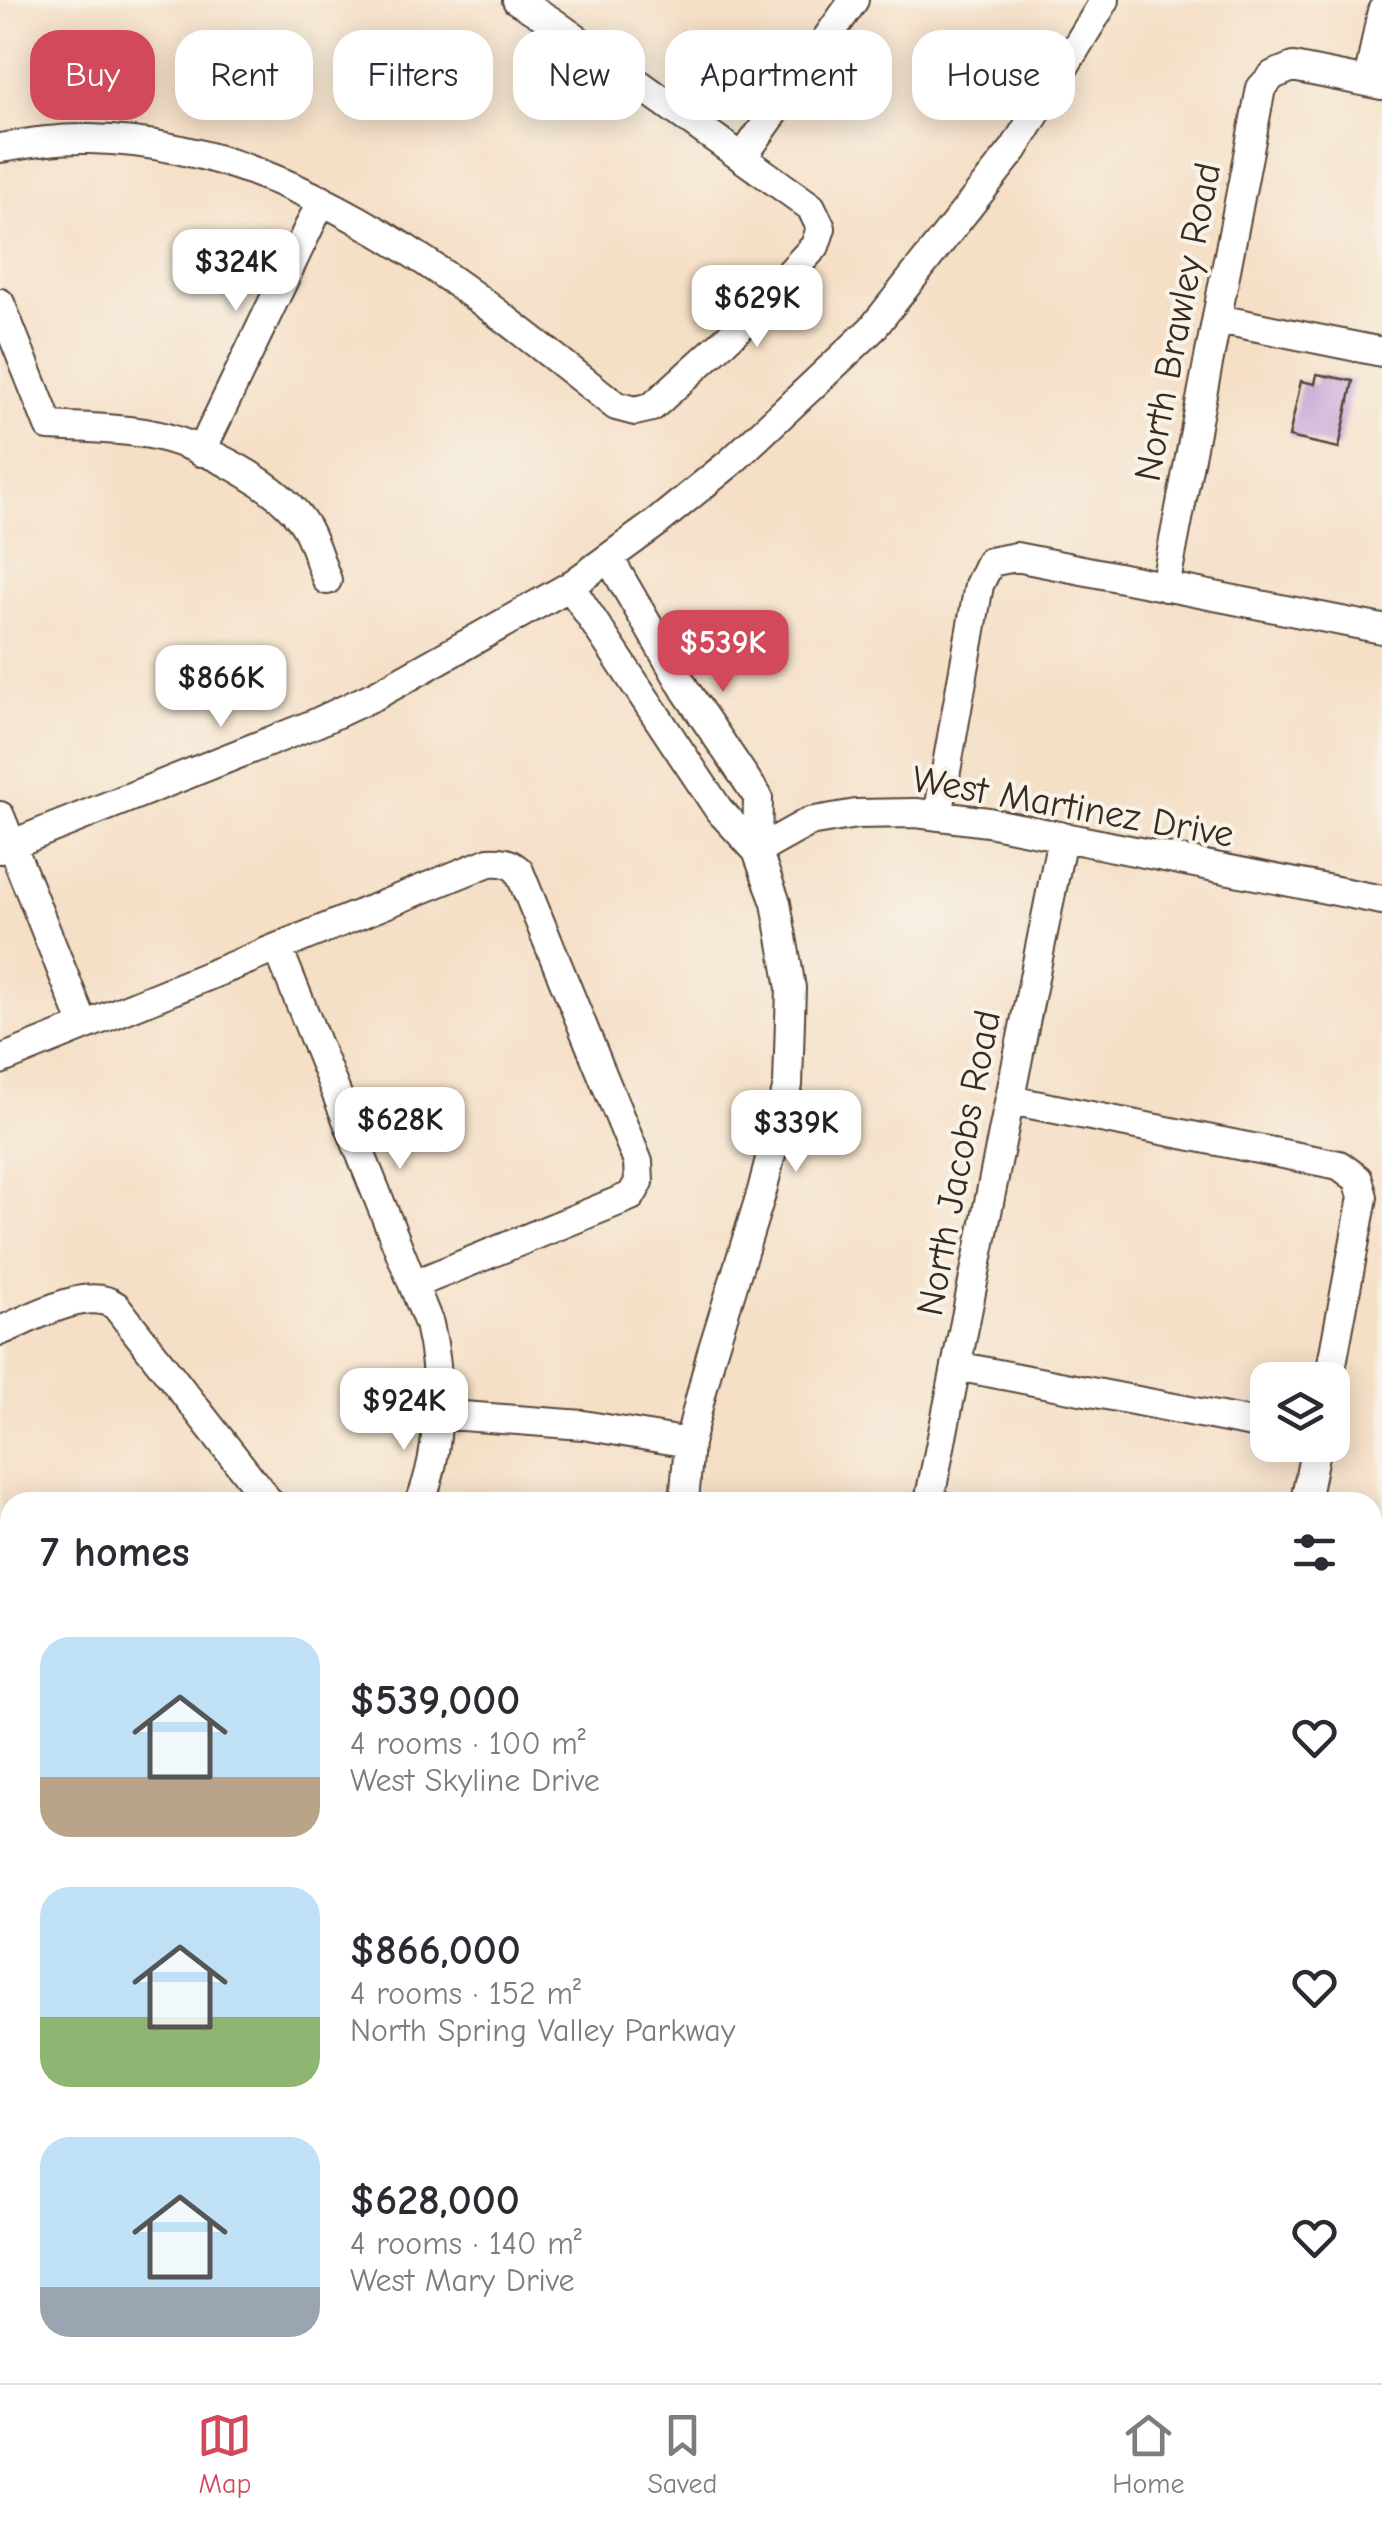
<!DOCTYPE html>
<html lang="en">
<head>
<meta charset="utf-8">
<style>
	:root { --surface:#fff; --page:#f2f2f3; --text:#2b2b33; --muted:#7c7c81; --line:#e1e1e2; --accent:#d1495b }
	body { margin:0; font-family:"Comic Neue",sans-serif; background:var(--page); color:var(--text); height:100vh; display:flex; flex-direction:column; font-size:38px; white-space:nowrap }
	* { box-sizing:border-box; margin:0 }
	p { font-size:32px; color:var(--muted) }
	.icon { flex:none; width:55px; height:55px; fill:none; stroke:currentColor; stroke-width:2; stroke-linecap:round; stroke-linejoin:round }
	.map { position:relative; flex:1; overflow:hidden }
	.drawer { position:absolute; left:0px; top:1492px; width:1382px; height:892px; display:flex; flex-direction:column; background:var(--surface); border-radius:30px 30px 0 0; box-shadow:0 5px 25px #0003 }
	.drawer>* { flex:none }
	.hud { position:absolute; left:30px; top:30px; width:1322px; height:90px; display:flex; gap:20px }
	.controls { position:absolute; left:1250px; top:1362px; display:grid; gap:20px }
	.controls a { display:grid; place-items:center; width:100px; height:100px; border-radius:20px; background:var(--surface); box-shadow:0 5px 25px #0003; font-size:50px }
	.price { position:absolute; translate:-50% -85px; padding:0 22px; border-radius:20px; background:#fff; color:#222; font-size:32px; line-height:65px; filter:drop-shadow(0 2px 5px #0008) }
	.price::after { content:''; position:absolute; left:50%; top:60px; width:30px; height:22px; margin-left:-15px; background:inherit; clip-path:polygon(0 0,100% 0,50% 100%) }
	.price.selected { background:var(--accent); color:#fff }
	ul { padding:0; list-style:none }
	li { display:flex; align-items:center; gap:30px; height:250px; padding:0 40px }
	li span { display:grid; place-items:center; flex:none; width:280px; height:200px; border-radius:30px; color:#555 }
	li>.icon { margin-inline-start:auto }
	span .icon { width:120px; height:120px; fill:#fffc; stroke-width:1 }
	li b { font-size:42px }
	h2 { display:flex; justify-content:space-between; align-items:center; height:120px; padding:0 40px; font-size:42px }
	.tag { padding:0 35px; border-radius:30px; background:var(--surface); box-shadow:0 5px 25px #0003; font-size:35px; line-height:90px }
	.tag.selected { background:var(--accent); color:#fff }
	.menu { display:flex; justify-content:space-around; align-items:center; height:140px; border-top:2px solid var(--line); background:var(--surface); font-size:28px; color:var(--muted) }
	.menu a { display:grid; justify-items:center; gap:5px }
	.menu .selected { color:var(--accent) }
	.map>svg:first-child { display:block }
</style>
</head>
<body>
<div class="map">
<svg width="1382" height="2383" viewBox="0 0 1382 2383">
	<rect width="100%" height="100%" fill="#f7f3e8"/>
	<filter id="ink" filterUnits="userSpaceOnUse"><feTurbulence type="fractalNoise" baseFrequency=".01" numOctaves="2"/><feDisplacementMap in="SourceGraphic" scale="20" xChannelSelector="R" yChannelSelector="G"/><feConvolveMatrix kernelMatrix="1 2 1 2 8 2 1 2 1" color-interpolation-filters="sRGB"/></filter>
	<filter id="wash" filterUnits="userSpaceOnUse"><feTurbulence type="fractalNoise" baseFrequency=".0048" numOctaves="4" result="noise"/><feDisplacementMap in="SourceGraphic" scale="40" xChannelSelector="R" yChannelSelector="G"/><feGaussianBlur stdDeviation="2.25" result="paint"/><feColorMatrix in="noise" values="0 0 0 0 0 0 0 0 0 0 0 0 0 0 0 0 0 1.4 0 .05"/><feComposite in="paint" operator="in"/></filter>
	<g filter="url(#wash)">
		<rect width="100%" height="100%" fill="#f5dfc6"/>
		<g id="blocks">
			<path fill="#c09bd6" d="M1317 374 1353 381 1339 448 1289 437 1301 381 1315 384Z"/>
		</g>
	</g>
	<g filter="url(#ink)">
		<use href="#blocks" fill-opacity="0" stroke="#574537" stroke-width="2.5"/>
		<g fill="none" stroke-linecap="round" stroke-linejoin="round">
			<g stroke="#574537" stroke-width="32">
				<path id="minor" d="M1368 82 1382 11
					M0 148C30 143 60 138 90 139 296 143 463 285 616 406L635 411 652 407 739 328 815 246 821 228 811 207 551 21 517 0
					M742 158 854 0
					M0 303 49 426C82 428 117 428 150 434 198 443 282 484 307 529 315 544 320 563 327 580
					M1218 319 1382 352
					M201 452 322 200
					M609 558 686 691 758 797 757 851 776 903 791 988 788 1085 762 1191 711 1355 689 1443 684 1502
					M570 586 719 810 757 851
					M1165 587 1261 88 1273 75 1293 67 1382 85
					M0 816 84 1026
					M938 816 979 585 990 562 1016 557 1382 629
					M0 849 316 723 376 695 570 586 655 524 731 462 872 329 1014 149 1105 0
					M757 851 809 822 856 814 916 813 988 822 1382 900
					M278 948 429 1324C442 1379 442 1449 420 1502
					M0 1060 489 862C502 861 509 862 519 871L638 1162 639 1182 631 1196 415 1284
					M1010 1100 1339 1165 1358 1179 1363 1197 1329 1380
					M0 1331C31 1319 87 1285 116 1306L269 1502
					M956 1366 1268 1426
					M436 1414 583 1425 689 1443
					M929 1502 1062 838
					M1305 1502 1316 1445
					M0 1564 10 1577
					M1372 1737 1382 1741
					M0 1963 10 1976
					M1372 2008 1382 1992
					M1372 2187 1382 2195
					M0 2192 10 2184
					M1372 2326 1382 2305
					M334 2375 340 2383
					M674 2375 681 2383
					M1073 2375 1076 2383
					M54 2383 64 2375
					M916 2383 926 2375
					M1353 2383 1355 2375"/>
			</g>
			<use href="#minor" stroke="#fff" stroke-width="28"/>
		</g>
	</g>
	<g text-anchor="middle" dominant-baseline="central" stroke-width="8" stroke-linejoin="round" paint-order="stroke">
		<g font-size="38" fill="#3b2a1e" stroke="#f7f3e8">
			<text transform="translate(1178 322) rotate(-79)">North Brawley Road</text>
			<text transform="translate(1073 807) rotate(10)">West Martinez Drive</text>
			<text transform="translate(959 1163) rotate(-79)">North Jacobs Road</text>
		</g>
	</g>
</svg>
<div class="controls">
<a><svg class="icon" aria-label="layers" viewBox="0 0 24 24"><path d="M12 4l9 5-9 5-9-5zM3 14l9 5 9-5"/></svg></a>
</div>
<b class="price" style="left:236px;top:314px">$324K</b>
<b class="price" style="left:757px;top:350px">$629K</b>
<b class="price selected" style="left:723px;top:695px">$539K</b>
<b class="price" style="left:221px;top:730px">$866K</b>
<b class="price" style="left:400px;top:1172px">$628K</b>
<b class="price" style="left:796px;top:1175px">$339K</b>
<b class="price" style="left:404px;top:1453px">$924K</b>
<div class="hud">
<a class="tag selected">Buy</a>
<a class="tag">Rent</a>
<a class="tag">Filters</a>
<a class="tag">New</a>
<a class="tag">Apartment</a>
<a class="tag">House</a>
</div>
<section class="drawer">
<h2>7 homes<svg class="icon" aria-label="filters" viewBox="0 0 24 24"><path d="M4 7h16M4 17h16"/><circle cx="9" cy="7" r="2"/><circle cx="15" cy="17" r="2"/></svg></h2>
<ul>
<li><span style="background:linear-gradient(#bfe0f5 70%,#b9a48a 0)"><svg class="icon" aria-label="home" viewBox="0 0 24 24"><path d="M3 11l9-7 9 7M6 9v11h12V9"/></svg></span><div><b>$539,000</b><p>4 rooms · 100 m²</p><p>West Skyline Drive</p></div><svg class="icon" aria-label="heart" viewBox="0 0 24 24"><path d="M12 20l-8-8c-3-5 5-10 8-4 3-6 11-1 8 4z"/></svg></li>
<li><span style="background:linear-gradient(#bfe0f5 65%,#8fb573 0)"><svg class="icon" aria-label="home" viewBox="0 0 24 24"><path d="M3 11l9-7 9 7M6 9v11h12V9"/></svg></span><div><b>$866,000</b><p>4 rooms · 152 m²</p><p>North Spring Valley Parkway</p></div><svg class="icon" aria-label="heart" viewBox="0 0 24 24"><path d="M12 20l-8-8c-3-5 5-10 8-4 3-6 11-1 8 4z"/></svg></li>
<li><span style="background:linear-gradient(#bfe0f5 75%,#9aa5b1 0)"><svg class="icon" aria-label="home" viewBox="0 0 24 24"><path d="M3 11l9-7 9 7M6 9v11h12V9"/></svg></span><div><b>$628,000</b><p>4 rooms · 140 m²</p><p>West Mary Drive</p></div><svg class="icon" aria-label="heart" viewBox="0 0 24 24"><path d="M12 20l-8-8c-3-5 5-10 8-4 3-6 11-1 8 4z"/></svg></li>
</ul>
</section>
</div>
<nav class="menu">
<a class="selected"><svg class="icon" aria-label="map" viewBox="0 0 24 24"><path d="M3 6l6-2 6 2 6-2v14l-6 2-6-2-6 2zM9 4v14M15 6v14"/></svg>Map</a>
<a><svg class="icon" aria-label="saved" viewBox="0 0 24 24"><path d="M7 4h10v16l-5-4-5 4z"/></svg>Saved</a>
<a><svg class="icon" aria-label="home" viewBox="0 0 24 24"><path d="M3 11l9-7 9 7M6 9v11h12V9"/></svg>Home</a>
</nav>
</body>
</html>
